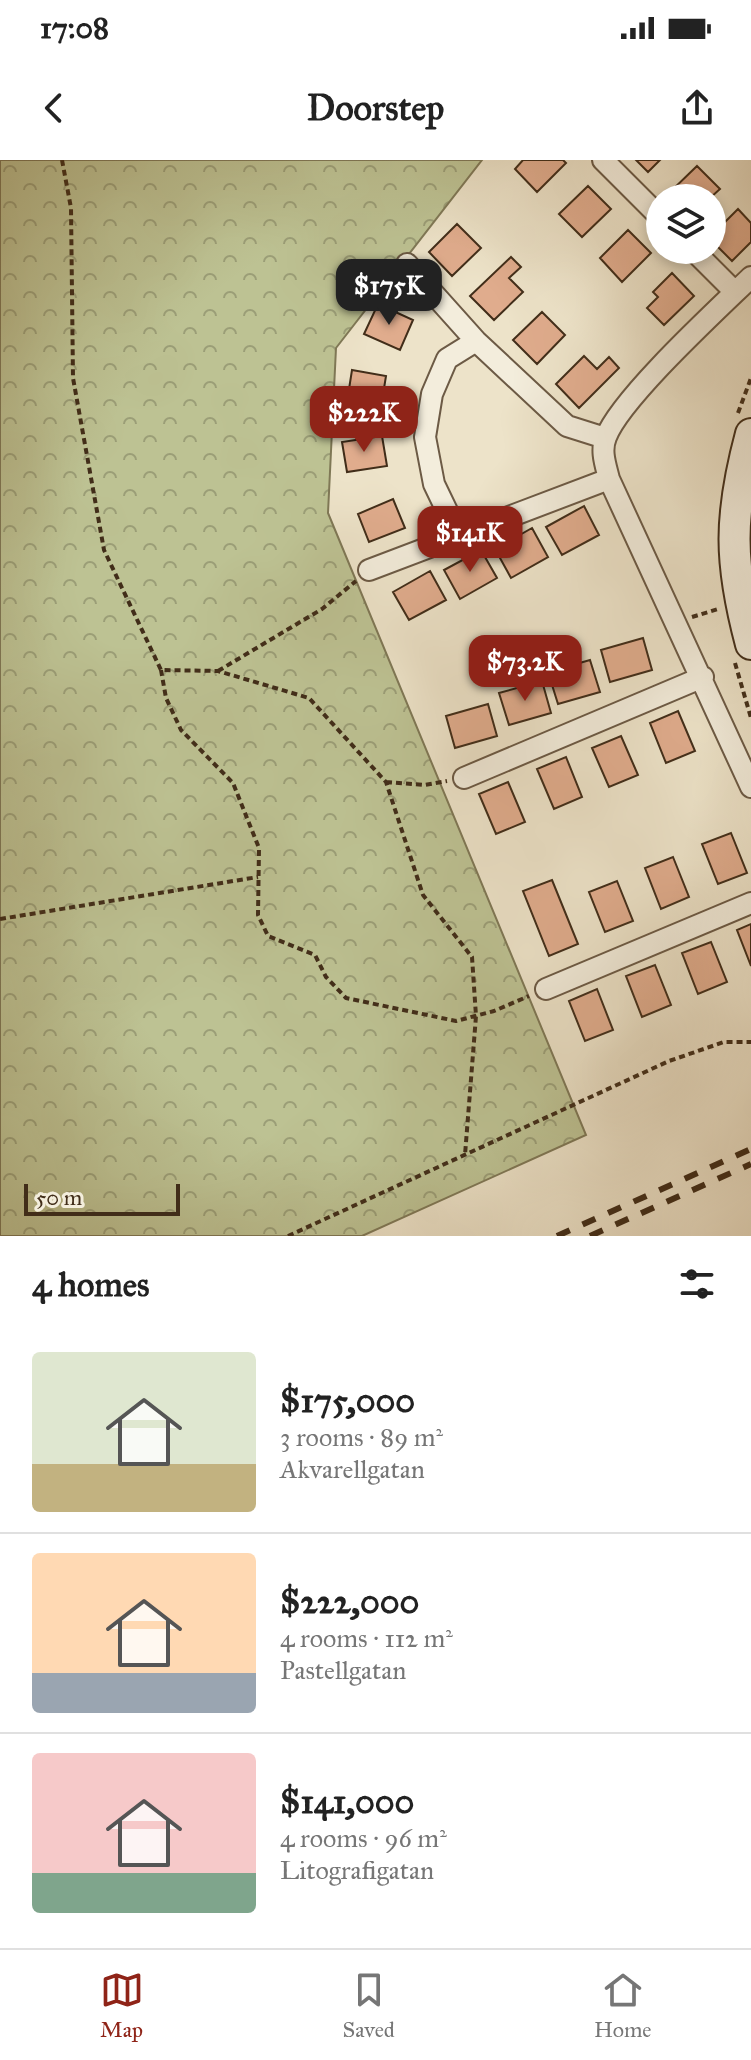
<!DOCTYPE html>
<html lang="en">
<head>
<meta charset="utf-8">
<style>
	:root { --surface:#fff; --page:#f2f2f2; --text:#222; --muted:#767676; --line:#e0e0e0; --accent:#8f2418 }
	body { margin:0; font-family:"IM FELL Great Primer",serif; background:var(--page); color:var(--text); height:100vh; display:flex; flex-direction:column; font-size:30px; white-space:nowrap }
	* { box-sizing:border-box; margin:0 }
	p { font-size:26px; color:var(--muted) }
	.icon { flex:none; width:44px; height:44px; fill:none; stroke:currentColor; stroke-width:2; stroke-linecap:round; stroke-linejoin:round }
	.map { position:relative; height:1076px; overflow:hidden }
	.side { display:flex; flex-direction:column; background:var(--surface); flex:1 }
	.side>* { flex:none }
	.fabs { position:absolute; left:646px; top:24px; display:grid; gap:16px }
	.fabs a { display:grid; place-items:center; width:80px; height:80px; border-radius:50%; background:var(--surface); box-shadow:0 4px 12px #0003; font-size:40px }
	.scale { position:absolute; left:24px; bottom:20px; width:156px; box-sizing:border-box; padding-left:8px; border:4px solid #412d19; border-top:0; font-size:22px; line-height:28px; white-space:nowrap; color:#412d19; -webkit-text-stroke:6px #f3eddc; paint-order:stroke }
	.price { position:absolute; translate:-50% -68px; padding:0 18px; border-radius:16px; background:var(--accent); color:#fff; font-size:26px; line-height:52px; filter:drop-shadow(0 2px 4px #0008) }
	.price::after { content:''; position:absolute; left:50%; top:48px; width:24px; height:18px; margin-left:-12px; background:inherit; clip-path:polygon(0 0,100% 0,50% 100%) }
	.price.on { background:#222; color:#fff }
	ul { padding:0; list-style:none }
	li { display:flex; align-items:center; gap:24px; height:200px; padding:0 32px }
	li+li { border-top:2px solid var(--line) }
	li span { display:grid; place-items:center; flex:none; width:224px; height:160px; border-radius:8px; color:#555 }
	li>.icon { margin-inline-start:auto }
	span .icon { width:96px; height:96px; fill:#fffc; stroke-width:1 }
	li b { font-size:34px }
	h2 { display:flex; justify-content:space-between; align-items:center; height:96px; padding:0 32px; font-size:34px }
	.status { display:flex; justify-content:space-between; align-items:center; height:56px; padding:0 40px; background:var(--surface); direction:ltr }
	.status svg { height:22px; fill:currentColor }
	header { display:flex; justify-content:space-between; align-items:center; height:104px; padding:0 32px; background:var(--surface); font-size:36px; font-weight:700 }
	.tabs { display:flex; justify-content:space-around; align-items:center; height:112px; border-top:2px solid var(--line); background:var(--surface); font-size:22px; color:var(--muted) }
	.tabs a { display:grid; justify-items:center; gap:4px }
	.tabs .on { color:var(--accent) }
	.map>svg:first-child { display:block }
</style>
</head>
<body>
<div class="status"><b>17:08</b><svg viewBox="0 0 49 12"><path d="M0 12V9h3v3zM5 12V6h3v6zM10 12V3h3v9zM15 12V0h3v12zM26 1h20v11H26zM47 4h2v5h-2z"/></svg></div>
<header><svg class="icon" aria-label="back" viewBox="0 0 24 24"><path d="M15 5l-7 7 7 7"/></svg>Doorstep<svg class="icon" aria-label="share" viewBox="0 0 24 24"><path d="M12 15V3M7 8l5-5 5 5M5 13v7h14v-7"/></svg></header>
<div class="map">
<svg width="751" height="1076" viewBox="0 0 751 1076">
	<defs>
		<pattern id="forest-crowns" width="20" height="18" patternUnits="userSpaceOnUse" patternTransform="scale(2)"><rect width="20" height="18" fill="#bdc293"/><path d="M2 6a3 3 0 1 1 6 0M12 15a3 3 0 1 1 6 0" fill="none" stroke="#9b9e77"/></pattern>
	</defs>
	<rect width="100%" height="100%" fill="#ede3c9"/>
	<filter id="stains"><feTurbulence type="fractalNoise" baseFrequency=".0025" numOctaves="4"/><feColorMatrix values="0 0 0 0 .2 0 0 0 0 .09 0 0 0 0 .02 0 0 0 .5 -.17"/></filter>
	<radialGradient id="worn" r=".72"><stop offset=".6" stop-color="#630" stop-opacity="0"/><stop offset="1" stop-color="#630" stop-opacity=".3"/></radialGradient>
	<path fill="url(#forest-crowns)" stroke="#7f7856" stroke-width="2" d="M0 0H482L336 188 328 353 586 975 362 1076H0Z"/>
	<path fill="#e0ac8d" stroke="#412d19" stroke-width="2" d="M523 0H563L566 3 537 32 515 9Z
		M636 0H660L648 12Z
		M697 6 720 29 710 38H671L668 34Z
		M588 26 611 49 582 77 559 54Z
		M738 49 751 63V82L732 101 712 81V75Z
		M457 64 481 88 452 116 429 92Z
		M628 70 651 93 622 122 600 98Z
		M511 97 521 107 509 118 523 132 494 160 470 136Z
		M672 113 694 136 664 165 647 148 658 137 653 132Z
		M378 144 413 160 400 190 364 174Z
		M542 152 565 175 537 204 513 180Z
		M584 196 597 209 609 197 619 208 579 248 556 224Z
		M352 210 386 216 381 247 347 242Z
		M382 276 387 306 347 312 342 282Z
		M393 339 405 368 369 382 358 354Z
		M584 346 599 375 562 395 546 367Z
		M532 368 548 397 511 418 495 389Z
		M481 390 497 418 460 439 444 410Z
		M430 411 446 440 409 460 393 432Z
		M643 478 652 510 610 522 601 490Z
		M590 500 600 532 558 544 548 512Z
		M542 521 551 553 509 565 499 533Z
		M488 544 497 576 455 588 446 556Z
		M678 551 695 591 666 603 650 563Z
		M621 576 638 615 609 627 592 588Z
		M566 597 582 637 554 649 537 609Z
		M508 622 525 662 496 674 479 634Z
		M731 673 747 713 718 724 702 684Z
		M673 697 689 737 661 749 645 708Z
		M552 720 578 784 549 796 523 731Z
		M617 721 633 761 605 772 589 732Z
		M751 764V806L737 770Z
		M711 782 727 822 698 834 682 793Z
		M655 805 671 845 642 857 626 816Z
		M597 829 613 870 585 881 569 841Z"/>
	<g fill="none" stroke-linecap="round" stroke-linejoin="round">
		<g stroke="#6c5a45" stroke-width="24">
			<path id="street" d="M603 0 660 57
				M693 90 735 132
				M407 104 476 181 567 266 605 278
				M751 117C717 150 621 238 606 277 600 291 606 306 609 319L751 627
				M459 376 434 324 425 277 432 234 447 199 476 181
				M369 410 609 319
				M464 618 703 517
				M546 829 751 743"/>
		</g>
		<g stroke="#412d19" stroke-width="34">
			<path id="secondary" d="M751 274C729 356 729 402 751 484"/>
		</g>
		<path stroke="#412d19" stroke-width="4" stroke-dasharray="6 4" stroke-linecap="butt" d="M62 0 71 48 73 218 104 390 161 510 218 511 309 538 386 622 423 735 472 797 476 856 465 995
			M738 253 751 218
			M692 457 718 449
			M735 503 751 558
			M161 510 166 538 181 570 233 623 259 688 258 755 268 776 315 795 326 817 346 838 456 861 494 851 529 836
			M218 511 322 449 356 421
			M386 622 425 625 447 621
			M0 759 258 717
			M288 1076 669 901 724 882H751"/>
		<use href="#street" stroke="#f3eddc" stroke-width="20"/>
		<use href="#secondary" stroke="#f3eddc" stroke-width="30"/>
		<path stroke="#412d19" stroke-width="6" stroke-dasharray="14 14" stroke-linecap="butt" d="M557 1076 751 989
			M590 1076 751 1004"/>
	</g>
	<rect width="100%" height="100%" filter="url(#stains)"/>
	<rect width="100%" height="100%" fill="url(#worn)"/>
</svg>
<div class="fabs">
<a><svg class="icon" aria-label="layers" viewBox="0 0 24 24"><path d="M12 4l9 5-9 5-9-5zM3 14l9 5 9-5"/></svg></a>
</div>
<div class="scale">50 m</div>
<b class="price on" style="left:389px;top:167px">$175K</b>
<b class="price" style="left:364px;top:294px">$222K</b>
<b class="price" style="left:470px;top:414px">$141K</b>
<b class="price" style="left:525px;top:543px">$73.2K</b>
</div>
<section class="side">
<h2>4 homes<svg class="icon" aria-label="filters" viewBox="0 0 24 24"><path d="M4 7h16M4 17h16"/><circle cx="9" cy="7" r="2"/><circle cx="15" cy="17" r="2"/></svg></h2>
<ul>
<li><span style="background:linear-gradient(#dfe7d0 70%,#c2b280 0)"><svg class="icon" aria-label="home" viewBox="0 0 24 24"><path d="M3 11l9-7 9 7M6 9v11h12V9"/></svg></span><div><b>$175,000</b><p>3 rooms · 89 m²</p><p>Akvarellgatan</p></div></li>
<li><span style="background:linear-gradient(#ffd9b3 75%,#9aa5b1 0)"><svg class="icon" aria-label="home" viewBox="0 0 24 24"><path d="M3 11l9-7 9 7M6 9v11h12V9"/></svg></span><div><b>$222,000</b><p>4 rooms · 112 m²</p><p>Pastellgatan</p></div></li>
<li><span style="background:linear-gradient(#f6c9c9 75%,#7fa58c 0)"><svg class="icon" aria-label="home" viewBox="0 0 24 24"><path d="M3 11l9-7 9 7M6 9v11h12V9"/></svg></span><div><b>$141,000</b><p>4 rooms · 96 m²</p><p>Litografigatan</p></div></li>
</ul>
</section>
<nav class="tabs">
<a class="on"><svg class="icon" aria-label="map" viewBox="0 0 24 24"><path d="M3 6l6-2 6 2 6-2v14l-6 2-6-2-6 2zM9 4v14M15 6v14"/></svg>Map</a>
<a><svg class="icon" aria-label="saved" viewBox="0 0 24 24"><path d="M7 4h10v16l-5-4-5 4z"/></svg>Saved</a>
<a><svg class="icon" aria-label="home" viewBox="0 0 24 24"><path d="M3 11l9-7 9 7M6 9v11h12V9"/></svg>Home</a>
</nav>
</body>
</html>
